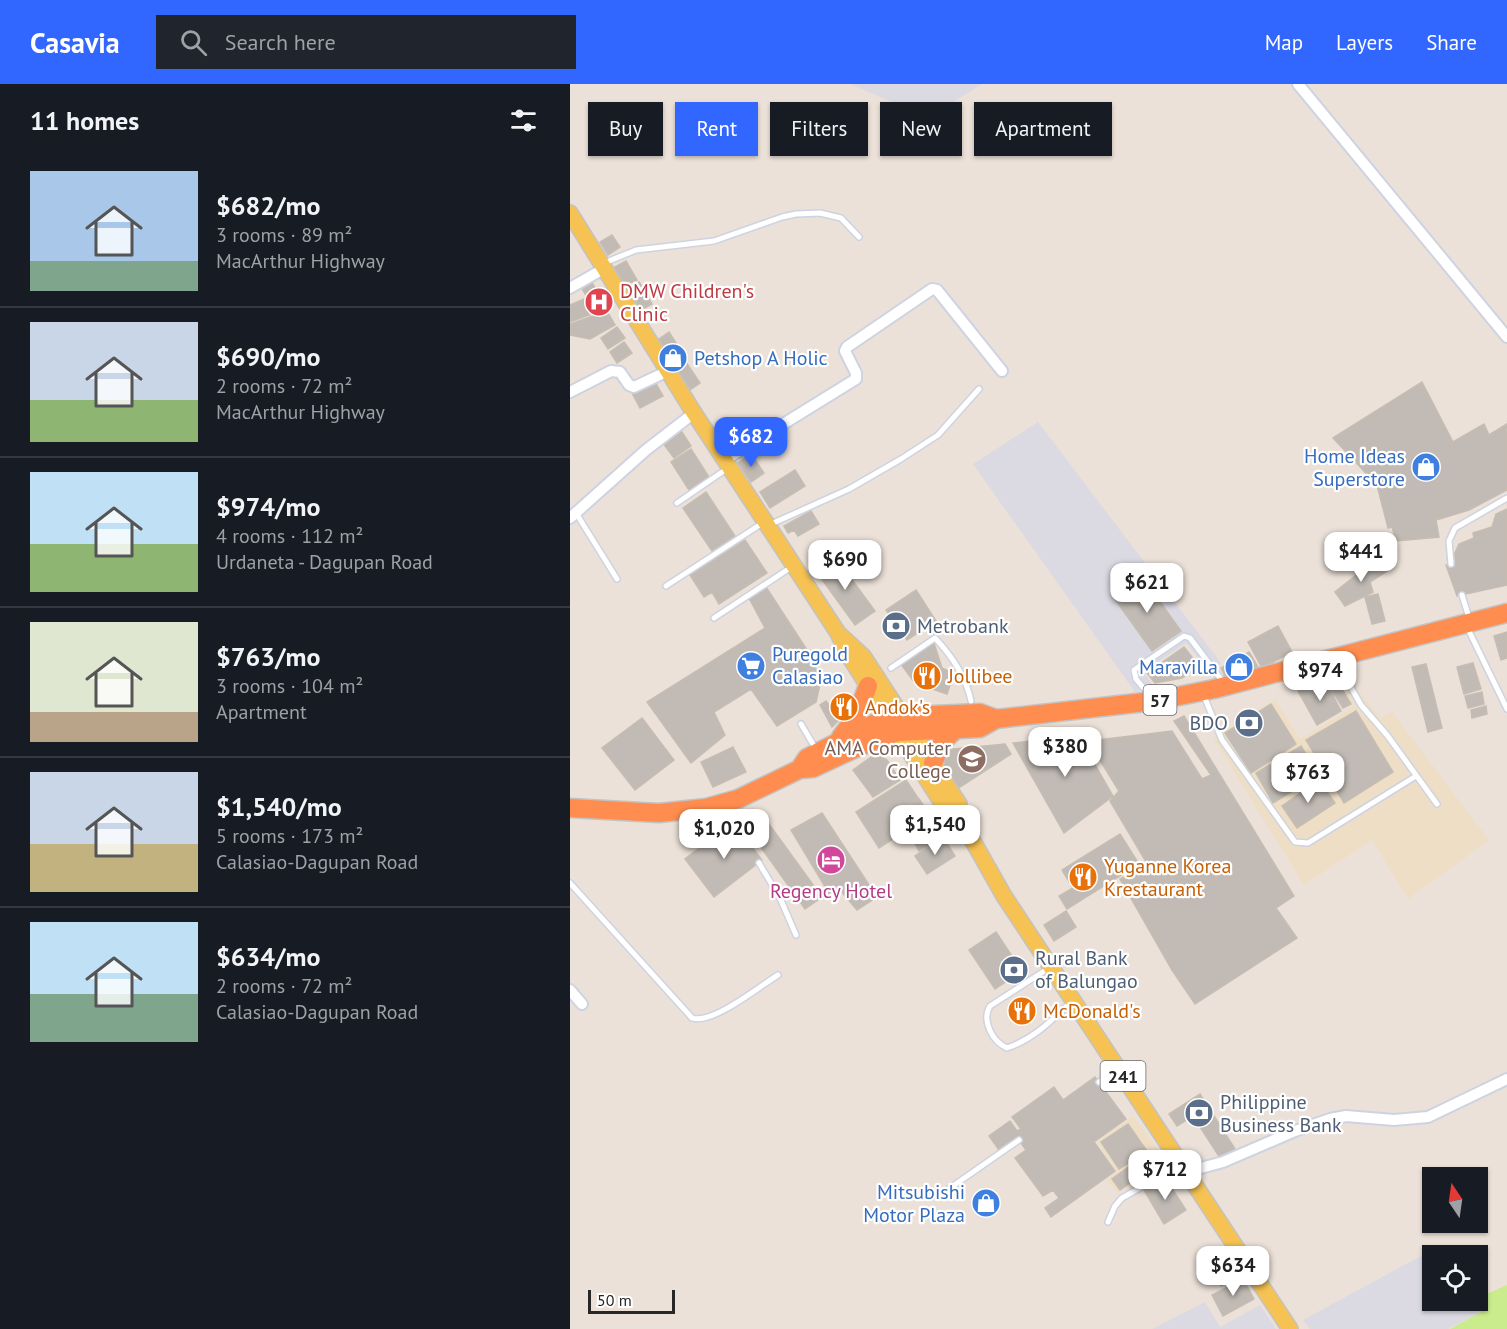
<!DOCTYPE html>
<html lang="en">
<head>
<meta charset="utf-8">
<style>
	:root { --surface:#171b24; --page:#20242c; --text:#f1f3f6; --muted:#9ea1a6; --line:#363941; --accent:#3167ff }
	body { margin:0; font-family:"PT Sans",sans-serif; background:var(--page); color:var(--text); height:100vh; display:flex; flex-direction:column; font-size:22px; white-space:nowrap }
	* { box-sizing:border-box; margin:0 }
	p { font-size:20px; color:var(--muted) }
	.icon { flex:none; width:33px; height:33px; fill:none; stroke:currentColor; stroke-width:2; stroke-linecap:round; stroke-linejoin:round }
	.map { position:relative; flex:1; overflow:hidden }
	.panel { display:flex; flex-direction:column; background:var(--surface); width:570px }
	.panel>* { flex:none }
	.hud { position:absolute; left:18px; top:18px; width:570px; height:54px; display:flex; gap:12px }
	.needle { width:39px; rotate:347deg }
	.tools { position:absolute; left:852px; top:1083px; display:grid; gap:12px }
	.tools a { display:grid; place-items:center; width:66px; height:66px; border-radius:0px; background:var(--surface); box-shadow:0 2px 4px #0004; font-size:30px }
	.scale { position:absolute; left:18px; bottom:15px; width:87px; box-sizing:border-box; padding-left:6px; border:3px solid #272727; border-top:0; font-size:16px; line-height:21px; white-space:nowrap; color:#272727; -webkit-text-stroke:4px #fff; paint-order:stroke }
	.price { position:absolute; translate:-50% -51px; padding:0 14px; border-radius:12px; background:#fff; color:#222; font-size:20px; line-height:39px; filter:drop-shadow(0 2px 3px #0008) }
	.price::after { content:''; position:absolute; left:50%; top:36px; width:18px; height:14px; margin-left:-9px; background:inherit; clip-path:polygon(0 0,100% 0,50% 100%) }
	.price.on { background:var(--accent); color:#fff }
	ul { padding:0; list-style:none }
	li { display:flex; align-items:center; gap:18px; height:150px; padding:0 30px }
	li+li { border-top:2px solid var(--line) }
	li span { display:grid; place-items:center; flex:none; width:168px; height:120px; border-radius:0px; color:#555 }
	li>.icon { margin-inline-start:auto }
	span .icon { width:72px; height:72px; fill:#fffc; stroke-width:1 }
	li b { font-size:26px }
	h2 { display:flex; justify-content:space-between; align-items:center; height:72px; padding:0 30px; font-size:26px }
	.tag { padding:0 21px; border-radius:0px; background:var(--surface); box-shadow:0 2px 4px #0004; font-size:21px; line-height:54px }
	.tag.on { background:var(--accent); color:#fff }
	header { display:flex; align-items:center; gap:36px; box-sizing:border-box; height:84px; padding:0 30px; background:var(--accent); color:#fff }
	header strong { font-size:28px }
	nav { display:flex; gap:33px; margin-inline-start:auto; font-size:21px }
	.search { width:420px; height:54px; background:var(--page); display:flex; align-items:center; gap:15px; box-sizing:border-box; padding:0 21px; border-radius:0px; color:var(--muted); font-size:22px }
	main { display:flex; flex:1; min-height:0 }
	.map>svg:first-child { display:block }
</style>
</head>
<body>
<header>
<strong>Casavia</strong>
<div class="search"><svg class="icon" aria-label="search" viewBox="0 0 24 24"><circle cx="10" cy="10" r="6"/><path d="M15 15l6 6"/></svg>Search here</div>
<nav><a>Map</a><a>Layers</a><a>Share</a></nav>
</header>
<main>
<section class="panel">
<h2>11 homes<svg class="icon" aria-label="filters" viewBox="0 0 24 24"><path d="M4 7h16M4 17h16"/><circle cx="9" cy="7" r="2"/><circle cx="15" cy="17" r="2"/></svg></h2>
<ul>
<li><span style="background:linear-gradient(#a9c7e8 75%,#7fa58c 0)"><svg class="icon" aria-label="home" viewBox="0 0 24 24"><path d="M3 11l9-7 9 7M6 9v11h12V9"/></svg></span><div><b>$682/mo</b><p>3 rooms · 89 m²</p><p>MacArthur Highway</p></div></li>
<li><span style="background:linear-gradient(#c9d6e8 65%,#8fb573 0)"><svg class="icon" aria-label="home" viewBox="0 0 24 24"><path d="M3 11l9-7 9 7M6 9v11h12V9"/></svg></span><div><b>$690/mo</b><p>2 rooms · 72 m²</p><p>MacArthur Highway</p></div></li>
<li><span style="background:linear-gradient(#bfe0f5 60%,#8fb573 0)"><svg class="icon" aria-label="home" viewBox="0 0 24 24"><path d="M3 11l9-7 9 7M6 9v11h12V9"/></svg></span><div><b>$974/mo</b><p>4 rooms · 112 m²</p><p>Urdaneta - Dagupan Road</p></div></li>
<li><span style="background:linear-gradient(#dfe7d0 75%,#b9a48a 0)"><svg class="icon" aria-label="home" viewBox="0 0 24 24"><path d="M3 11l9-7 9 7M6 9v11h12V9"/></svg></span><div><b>$763/mo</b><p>3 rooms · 104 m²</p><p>Apartment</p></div></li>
<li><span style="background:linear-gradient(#c9d6e8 60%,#c2b280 0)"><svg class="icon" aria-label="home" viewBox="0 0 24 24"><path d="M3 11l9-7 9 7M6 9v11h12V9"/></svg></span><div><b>$1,540/mo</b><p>5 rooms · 173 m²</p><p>Calasiao-Dagupan Road</p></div></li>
<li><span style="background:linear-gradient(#bfe0f5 60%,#7fa58c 0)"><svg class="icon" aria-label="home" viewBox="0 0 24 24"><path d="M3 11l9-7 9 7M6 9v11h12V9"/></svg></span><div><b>$634/mo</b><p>2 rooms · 72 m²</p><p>Calasiao-Dagupan Road</p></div></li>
</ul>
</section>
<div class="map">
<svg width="937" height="1245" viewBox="0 0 937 1245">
	<rect width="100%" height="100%" fill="#ebe1d8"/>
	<path fill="#dbd9e2" d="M280 0H412L363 31 339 25Z
		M468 338 651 579 640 588 616 559 573 588 585 604 565 608 403 380Z
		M871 1161 878 1171 862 1172V1216L906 1217 912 1227 878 1245H740L733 1236Z
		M635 1218 650 1243 690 1221 706 1245H582Z"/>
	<path fill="#eedec6" d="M780 595 810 634 822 628 919 756 838 815 802 756 734 801 643 654 705 615 730 655 783 623 771 599Z
		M563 1032 598 1078 548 1109 537 1096 547 1087 527 1058Z"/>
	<path fill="#cbec8c" d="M937 1201V1245H880L918 1224 912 1212Z"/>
	<path fill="#c2bbb5" stroke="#c6bdb2" stroke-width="1.5" d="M42 151 50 163 38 171 30 158Z
		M56 177 67 196 54 203 43 184Z
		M21 197 27 207 17 213 11 203Z
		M69 198 75 207 64 214 58 205Z
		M26 210 35 225 0 238V221Z
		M76 210 82 220 72 226 65 216Z
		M37 227 45 241 20 255 0 251V240Z
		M47 243 55 254 38 265 31 254Z
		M99 248 108 262 98 269 89 255Z
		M54 258 62 269 47 279 40 268Z
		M108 266 130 299 120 306 97 273Z
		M84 296 93 312 70 324 61 307Z
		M852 298 883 358 914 340 919 351 937 340V406L899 426 866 436 869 453 826 457 822 443 818 444 807 401 763 354Z
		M110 345 121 362 104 374 92 358Z
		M121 365 139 393 119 406 101 378Z
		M181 370 194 389 181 398 168 379Z
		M225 386 235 402 200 424 190 408Z
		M136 408 165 452 142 467 113 424Z
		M937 425V501L887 512 876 481 886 478 884 471 889 460 904 454 903 449 922 443 926 430Z
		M241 427 249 440 228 452 224 446 218 449 214 442Z
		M175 456 197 489 149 520 142 508 134 513 120 491Z
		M263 470 305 527 285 541 248 490 256 485 252 478Z
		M809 473 817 487 800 498 803 508 775 522 765 508Z
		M573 494 611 547 582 567 544 514Z
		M196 503 243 575 250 600 246 618 207 642 181 605 144 628 155 651 121 679 77 618 195 544 179 514Z
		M346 506 366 537 337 556 316 526Z
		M808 510 815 537 802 540 795 513Z
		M708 542 722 568 692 584 678 558Z
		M937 548V574L931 576 924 552Z
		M363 556 372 584 384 590 377 610 345 599 330 579Z
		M614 563 629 582 612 594 585 599 577 589Z
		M679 568 688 583 655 592 651 584Z
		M903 579 911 605 894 610 887 583Z
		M856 580 872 644 858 648 842 583Z
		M767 597 781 620 773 624 759 602Z
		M756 598 771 627 747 641 728 607Z
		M912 608 914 620 898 624 895 612Z
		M275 616 282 621 274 631 267 626Z
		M256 617 270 635 262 643 250 621Z
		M701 620 726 660 681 689 655 649Z
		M916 622 917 630 902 634 901 626Z
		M786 627 823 688 774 719 736 656Z
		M614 632 724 812 706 824 727 854 625 920 602 886 550 795 578 781 540 717 549 707 518 657 602 647 632 695 641 691 604 637Z
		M72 634 104 676 65 706 32 664Z
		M508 651 543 712 494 749 443 659Z
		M435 660 441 670 384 707 367 676 373 666Z
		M731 662 749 691 703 719 686 689Z
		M163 663 176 688 143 703 131 678Z
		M304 671 311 672 317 676 330 696 303 713 283 686Z
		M336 696 348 714 332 724 343 742 309 764 286 728Z
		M749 696 765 719 727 744 712 722Z
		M349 715 360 731 345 741 334 725Z
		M252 729 307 813 287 826 270 806 260 811 221 746Z
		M196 736 252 813 235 825 180 748Z
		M163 738 192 776 144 813 115 775Z
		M367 739 374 751 349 767 342 754Z
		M550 750 569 780 497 825 489 812 503 804 492 786Z
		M373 753 385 772 357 790 345 772Z
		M496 827 506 843 484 857 474 841Z
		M426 848 452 887 425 905 399 866Z
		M525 993 556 1035 524 1058 545 1087 481 1133 475 1124 489 1114 483 1106 473 1112 445 1074 456 1066 447 1053 429 1066 419 1052 440 1037 447 1047 451 1045 442 1033 484 1003 493 1016Z
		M630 1010 667 1068 652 1077 623 1032 607 1042 599 1030Z
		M558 1040 577 1067 549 1085 531 1058Z
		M578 1069 586 1080 550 1106 542 1095Z
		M590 1097 599 1100 616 1126 594 1140 574 1106Z
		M657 1174 668 1192 651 1202 640 1185Z
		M673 1195 684 1215 653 1232 642 1211Z"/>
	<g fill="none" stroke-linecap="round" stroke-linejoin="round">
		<g stroke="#cdd3e1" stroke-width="8">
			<path id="lane" d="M34 179 66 166 144 157 212 133 226 130 250 129 271 134 289 153
				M107 419 158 384
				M6 429 47 495
				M199 441 279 405 331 375 368 351 409 305
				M881 480 879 457 885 444 937 414
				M96 502 194 438
				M892 511 900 537
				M144 534 223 482
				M897 543 937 625
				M766 577 791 621 817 651 867 720
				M321 584 365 554C382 572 396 593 401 617
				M634 612 652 656 725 758 738 759 846 692
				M582 614 566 595 564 586 614 552 620 554 653 598
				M231 640 247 667
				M145 726 159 741
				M189 779 210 814 226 851
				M0 799 122 934C142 941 190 902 208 891
				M479 884 420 922C411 937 423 958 437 964 464 955 482 936 502 917
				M529 998 548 986
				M367 1113 449 1056
				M538 1138 545 1122 552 1114 610 1081"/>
		</g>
		<g stroke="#cdd3e1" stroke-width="14">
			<path id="street" d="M728 0 937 253
				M0 204 35 184
				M0 308 41 287 50 288 59 301 64 303 98 287
				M155 376 286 295V289L275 267 277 263 362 205 367 206 432 287
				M0 434 76 366 124 329
				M0 906 12 920
				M616 1088 653 1078 725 1047 760 1035 776 1032 824 1036 858 1033 937 995"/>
		</g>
		<g stroke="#c3c3c3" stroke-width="18">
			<path id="primary" d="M0 129 124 329 268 549 279 572 377 727 391 736
				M268 549 293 572 389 720 391 736 434 812 720 1245"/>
		</g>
		<g stroke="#c3c3c3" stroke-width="21">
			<path id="highway" d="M271 653 286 633 298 602
				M363 679 373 657 386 645
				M231 683 237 674 317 633 410 629 426 635
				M0 724 89 729 136 724 168 715 230 685 243 684 288 663 327 648 410 644 426 635 584 617 644 605 937 529"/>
		</g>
		<use href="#lane" stroke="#fff" stroke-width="5"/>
		<use href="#street" stroke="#fff" stroke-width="10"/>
		<use href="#primary" stroke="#f5c253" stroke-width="15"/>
		<use href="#highway" stroke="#ff8d4f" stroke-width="18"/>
	</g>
	<defs>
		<g id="hospital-disc" transform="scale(1.5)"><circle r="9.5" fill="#e0444e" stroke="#fff"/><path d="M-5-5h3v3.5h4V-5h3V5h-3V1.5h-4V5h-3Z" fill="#fff"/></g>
		<g id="shop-disc" transform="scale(1.5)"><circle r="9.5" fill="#3f7fe0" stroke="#fff"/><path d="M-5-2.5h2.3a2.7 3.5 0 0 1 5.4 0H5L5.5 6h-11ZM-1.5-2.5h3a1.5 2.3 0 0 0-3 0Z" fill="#fff"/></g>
		<g id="bank-disc" transform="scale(1.5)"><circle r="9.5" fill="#5c6f8a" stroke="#fff"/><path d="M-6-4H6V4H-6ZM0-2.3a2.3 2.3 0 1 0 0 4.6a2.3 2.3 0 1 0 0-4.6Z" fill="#fff"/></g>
		<g id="supermarket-disc" transform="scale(1.5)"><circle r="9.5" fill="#3f7fe0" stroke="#fff"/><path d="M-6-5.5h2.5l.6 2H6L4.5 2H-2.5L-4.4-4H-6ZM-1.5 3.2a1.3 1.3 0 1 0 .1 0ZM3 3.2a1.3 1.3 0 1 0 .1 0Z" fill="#fff"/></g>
		<g id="restaurant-disc" transform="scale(1.5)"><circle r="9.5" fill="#e8710a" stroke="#fff"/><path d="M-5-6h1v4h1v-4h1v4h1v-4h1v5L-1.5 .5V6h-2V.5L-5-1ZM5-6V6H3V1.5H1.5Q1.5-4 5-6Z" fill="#fff"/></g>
		<g id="university-disc" transform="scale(1.5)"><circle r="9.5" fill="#8d6e63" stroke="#fff"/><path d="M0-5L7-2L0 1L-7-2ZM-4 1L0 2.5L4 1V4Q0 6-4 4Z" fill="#fff"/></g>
		<g id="hotel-disc" transform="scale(1.5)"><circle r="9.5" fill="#d1479c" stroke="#fff"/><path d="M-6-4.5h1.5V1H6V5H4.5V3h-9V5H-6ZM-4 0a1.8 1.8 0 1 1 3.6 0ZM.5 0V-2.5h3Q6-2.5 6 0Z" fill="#fff"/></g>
	</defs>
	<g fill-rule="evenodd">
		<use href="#hospital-disc" x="29" y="218"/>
		<use href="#shop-disc" x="103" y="274"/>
		<use href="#shop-disc" x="856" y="383"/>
		<use href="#bank-disc" x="326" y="542"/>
		<use href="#supermarket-disc" x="181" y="582"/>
		<use href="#shop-disc" x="669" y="583"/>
		<use href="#restaurant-disc" x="357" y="592"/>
		<use href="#restaurant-disc" x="274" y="623"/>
		<use href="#bank-disc" x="679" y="639"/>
		<use href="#university-disc" x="402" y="675"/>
		<use href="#hotel-disc" x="261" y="776"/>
		<use href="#restaurant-disc" x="513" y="793"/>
		<use href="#bank-disc" x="444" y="886"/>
		<use href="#restaurant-disc" x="452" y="927"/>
		<use href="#bank-disc" x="629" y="1029"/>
		<use href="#shop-disc" x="416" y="1119"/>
	</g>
	<g text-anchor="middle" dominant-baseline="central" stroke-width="4.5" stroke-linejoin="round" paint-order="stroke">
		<g fill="#fff" stroke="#686868" stroke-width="1.5">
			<rect x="573.5" y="601" width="33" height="30" rx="4.5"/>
			<rect x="530.5" y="977" width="45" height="30" rx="4.5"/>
		</g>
		<g font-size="18" font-weight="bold" fill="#272727">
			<text x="590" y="616">57</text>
			<text x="553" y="992">241</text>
		</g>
		<g font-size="20" fill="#be3a42" stroke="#fff" text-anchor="start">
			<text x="50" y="207">DMW Children's<tspan x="50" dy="23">Clinic</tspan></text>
		</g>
		<g font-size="20" fill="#366cbe" stroke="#fff" text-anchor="end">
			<text x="124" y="274" text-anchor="start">Petshop A Holic</text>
			<text x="835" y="372">Home Ideas<tspan x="835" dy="23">Superstore</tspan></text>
			<text x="202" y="570" text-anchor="start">Puregold<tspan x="202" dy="23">Calasiao</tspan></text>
			<text x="648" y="583">Maravilla</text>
			<text x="395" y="1108">Mitsubishi<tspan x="395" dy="23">Motor Plaza</tspan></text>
		</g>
		<g font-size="20" fill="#4e5e75" stroke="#fff" text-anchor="start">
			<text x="347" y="542">Metrobank</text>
			<text x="658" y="639" text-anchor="end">BDO</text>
			<text x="465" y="874">Rural Bank<tspan x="465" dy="23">of Balungao</tspan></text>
			<text x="650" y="1018">Philippine<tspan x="650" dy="23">Business Bank</tspan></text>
		</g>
		<g font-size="20" fill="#c56008" stroke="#fff" text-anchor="start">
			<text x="378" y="592">Jollibee</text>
			<text x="295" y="623">Andok's</text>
			<text x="534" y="782">Yuganne Korea<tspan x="534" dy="23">Krestaurant</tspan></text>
			<text x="473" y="927">McDonald's</text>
		</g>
		<g font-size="20" fill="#785e54" stroke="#fff" text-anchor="end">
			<text x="381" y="664">AMA Computer<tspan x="381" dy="23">College</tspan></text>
		</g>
		<g font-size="20" fill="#b23c85" stroke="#fff">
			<text x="261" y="807">Regency Hotel</text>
		</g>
	</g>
</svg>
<div class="tools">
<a><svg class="needle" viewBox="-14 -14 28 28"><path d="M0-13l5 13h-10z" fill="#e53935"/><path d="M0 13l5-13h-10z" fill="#9ea1a6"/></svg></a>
<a><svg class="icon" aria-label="locate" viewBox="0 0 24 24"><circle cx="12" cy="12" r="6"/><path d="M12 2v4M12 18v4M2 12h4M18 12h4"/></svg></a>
</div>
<div class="scale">50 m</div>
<b class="price on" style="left:181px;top:384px">$682</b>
<b class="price" style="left:791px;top:499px">$441</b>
<b class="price" style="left:275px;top:507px">$690</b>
<b class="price" style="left:577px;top:530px">$621</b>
<b class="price" style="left:750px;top:618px">$974</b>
<b class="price" style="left:495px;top:694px">$380</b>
<b class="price" style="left:738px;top:720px">$763</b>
<b class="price" style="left:365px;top:772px">$1,540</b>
<b class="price" style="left:154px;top:776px">$1,020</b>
<b class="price" style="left:595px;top:1117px">$712</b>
<b class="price" style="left:663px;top:1213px">$634</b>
<div class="hud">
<a class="tag">Buy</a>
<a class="tag on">Rent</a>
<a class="tag">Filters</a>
<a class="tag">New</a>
<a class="tag">Apartment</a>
</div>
</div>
</main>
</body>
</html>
